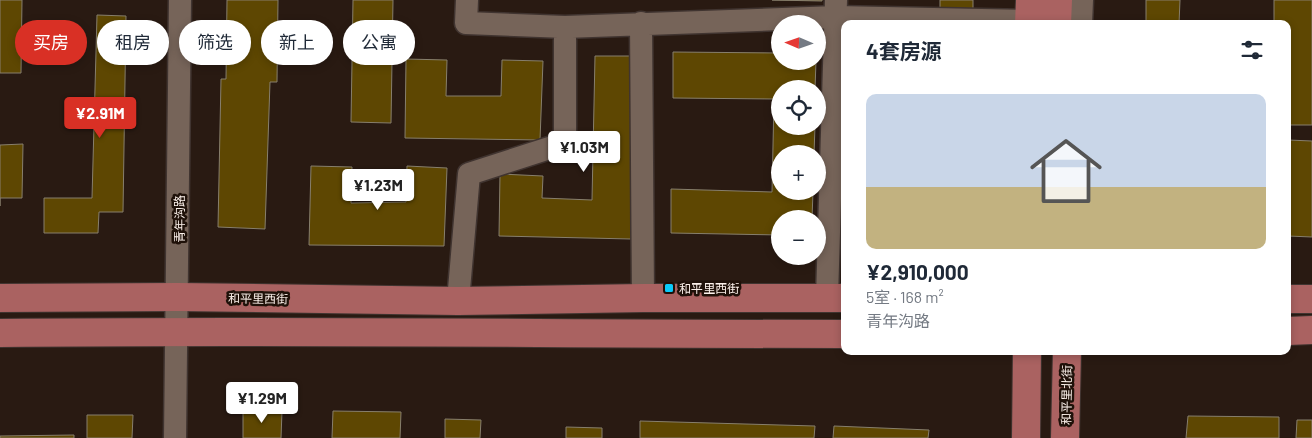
<!DOCTYPE html>
<html lang="zh">
<head>
<meta charset="utf-8">
<style>
	:root { --surface:#fff; --page:#f6f6f7; --text:#1f2937; --muted:#747a83; --line:#e0e1e3; --accent:#d93025 }
	body { margin:0; font-family:Barlow,"Noto Sans SC",sans-serif; background:var(--page); color:var(--text); height:100vh; display:flex; flex-direction:column; font-size:19px; white-space:nowrap }
	* { box-sizing:border-box; margin:0 }
	p { font-size:16px; color:var(--muted) }
	.icon { flex:none; width:28px; height:28px; fill:none; stroke:currentColor; stroke-width:2; stroke-linecap:round; stroke-linejoin:round }
	.map { position:relative; flex:1; overflow:hidden }
	.drawer { position:absolute; left:841px; top:20px; width:450px; height:335px; display:flex; flex-direction:column; background:var(--surface); border-radius:10px; box-shadow:0 2px 8px #0003 }
	.drawer>* { flex:none }
	.guide { position:absolute; left:15px; top:20px; width:475px; height:45px; display:flex; gap:10px }
	.needle { width:32px; rotate:272deg }
	.buttons { position:absolute; left:771px; top:15px; display:grid; gap:10px }
	.buttons a { display:grid; place-items:center; width:55px; height:55px; border-radius:50%; background:var(--surface); box-shadow:0 2px 8px #0003; font-size:25px }
	.price { position:absolute; translate:-50% -42px; padding:0 11px; border-radius:5px; background:#fff; color:#222; font-size:16px; line-height:32px; filter:drop-shadow(0 1px 2px #0008) }
	.price::after { content:''; position:absolute; left:50%; top:30px; width:15px; height:11px; margin-left:-8px; background:inherit; clip-path:polygon(0 0,100% 0,50% 100%) }
	.price.current { background:var(--accent); color:#fff }
	ul { padding:0; list-style:none }
	li { display:grid; align-content:center; gap:10px; height:265px; padding:0 25px }
	li+li { border-top:1px solid var(--line) }
	li span { display:grid; place-items:center; height:155px; border-radius:10px; color:#555 }
	li>.icon { margin-inline-start:auto }
	span .icon { width:90px; height:90px; fill:#fffc; stroke-width:1 }
	li b { font-size:21px }
	h2 { display:flex; justify-content:space-between; align-items:center; height:60px; padding:0 25px; font-size:21px }
	.pill { padding:0 18px; border-radius:22px; background:var(--surface); box-shadow:0 2px 8px #0003; font-size:18px; line-height:45px }
	.pill.current { background:var(--accent); color:#fff }
	.map>svg:first-child { display:block }
</style>
</head>
<body>
<div class="map">
<svg width="1312" height="438" viewBox="0 0 1312 438">
	<rect width="100%" height="100%" fill="#291a12"/>
	<path fill="#5e4702" stroke="#877f6d" d="M0 0H22L21 73H0Z
		M227 0H278L277 82H270L265 229 218 227 221 79H226Z
		M353 0H393L391 123 351 122Z
		M772 0H822V1Z
		M940 0H973V12L940 11Z
		M1146 0H1180L1179 24H1146Z
		M1274 0H1312V125H1288V24H1274Z
		M97 15 126 16 123 212H99L98 233H44V198H92Z
		M673 52 780 53V61H816L815 89H780V126H815L814 154H780V191H813L812 219H780V235L671 233V189L772 192 774 99 673 98Z
		M595 56H633L631 239 499 236 500 174 543 176 542 198 592 200Z
		M406 59 447 60 446 96H501L502 60 543 61 540 140 405 138Z
		M1288 140 1312 141V237L1288 236Z
		M23 144 22 198H0V206V145Z
		M311 166 352 167 351 203 406 202 407 166 447 168 444 246 309 245Z
		M243 410 282 411 281 438H243Z
		M333 411 401 412 400 438H332Z
		M87 415H133L132 438H87Z
		M1188 416 1279 417V438H1186Z
		M445 419 481 420 480 438H445Z
		M1297 420H1312V438H1296Z
		M640 421 815 426 814 438H640Z
		M834 426 929 430 928 438H833Z
		M566 427 602 428V438H566Z
		M74 435V438H0V436Z"/>
	<g fill="none" stroke-linecap="round" stroke-linejoin="round">
		<g stroke="#403430" stroke-width="25">
			<path id="minor" d="M467 0 466 23 565 27 836 17 1029 21
				M641 23 643 298
				M1081 24 1082 0
				M827 298 836 0
				M458 301 469 174 565 143V27
				M175 438 180 0"/>
		</g>
		<g stroke="#403430" stroke-width="30">
			<path id="major" d="M1029 24 1030 0
				M1057 24 1058 0
				M0 298 178 297 458 301 643 298H845
				M1288 299H1312
				M1288 331 1312 330
				M0 333C282 330 563 334 845 334
				M1026 438 1027 351
				M1065 438 1067 351"/>
		</g>
		<use href="#minor" stroke="#766459" stroke-width="22"/>
		<use href="#major" stroke="#aa6261" stroke-width="28"/>
	</g>
	<rect fill="#0acafa" stroke="#1f1109" stroke-width="2" x="664" y="283" width="10" height="10" rx="2.5"/>
	<g text-anchor="middle" dominant-baseline="central" stroke-width="5" stroke-linejoin="round" paint-order="stroke">
		<g font-size="12" fill="#fcf1eb" stroke="#1f1109">
			<text transform="translate(179 219) rotate(-90)">青年沟路</text>
			<text transform="translate(258 298) rotate(1)">和平里西街</text>
			<text transform="translate(1066 395) rotate(-89)">和平里北街</text>
		</g>
		<g font-size="12" fill="#fcf1eb" stroke="#1f1109" text-anchor="start">
			<text x="679" y="288">和平里西街</text>
		</g>
	</g>
</svg>
<div class="buttons">
<a><svg class="needle" viewBox="-14 -14 28 28"><path d="M0-13l5 13h-10z" fill="#e53935"/><path d="M0 13l5-13h-10z" fill="#747a83"/></svg></a>
<a><svg class="icon" aria-label="locate" viewBox="0 0 24 24"><circle cx="12" cy="12" r="6"/><path d="M12 2v4M12 18v4M2 12h4M18 12h4"/></svg></a>
<a>+</a>
<a>−</a>
</div>
<b class="price current" style="left:100px;top:139px">¥2.91M</b>
<b class="price" style="left:584px;top:173px">¥1.03M</b>
<b class="price" style="left:378px;top:211px">¥1.23M</b>
<b class="price" style="left:262px;top:424px">¥1.29M</b>
<div class="guide">
<a class="pill current">买房</a>
<a class="pill">租房</a>
<a class="pill">筛选</a>
<a class="pill">新上</a>
<a class="pill">公寓</a>
</div>
<section class="drawer">
<h2>4套房源<svg class="icon" aria-label="filters" viewBox="0 0 24 24"><path d="M4 7h16M4 17h16"/><circle cx="9" cy="7" r="2"/><circle cx="15" cy="17" r="2"/></svg></h2>
<ul>
<li><span style="background:linear-gradient(#c9d6e8 60%,#c2b280 0)"><svg class="icon" aria-label="home" viewBox="0 0 24 24"><path d="M3 11l9-7 9 7M6 9v11h12V9"/></svg></span><div><b>¥2,910,000</b><p>5室 · 168 m²</p><p>青年沟路</p></div></li>
</ul>
</section>
</div>
</body>
</html>
